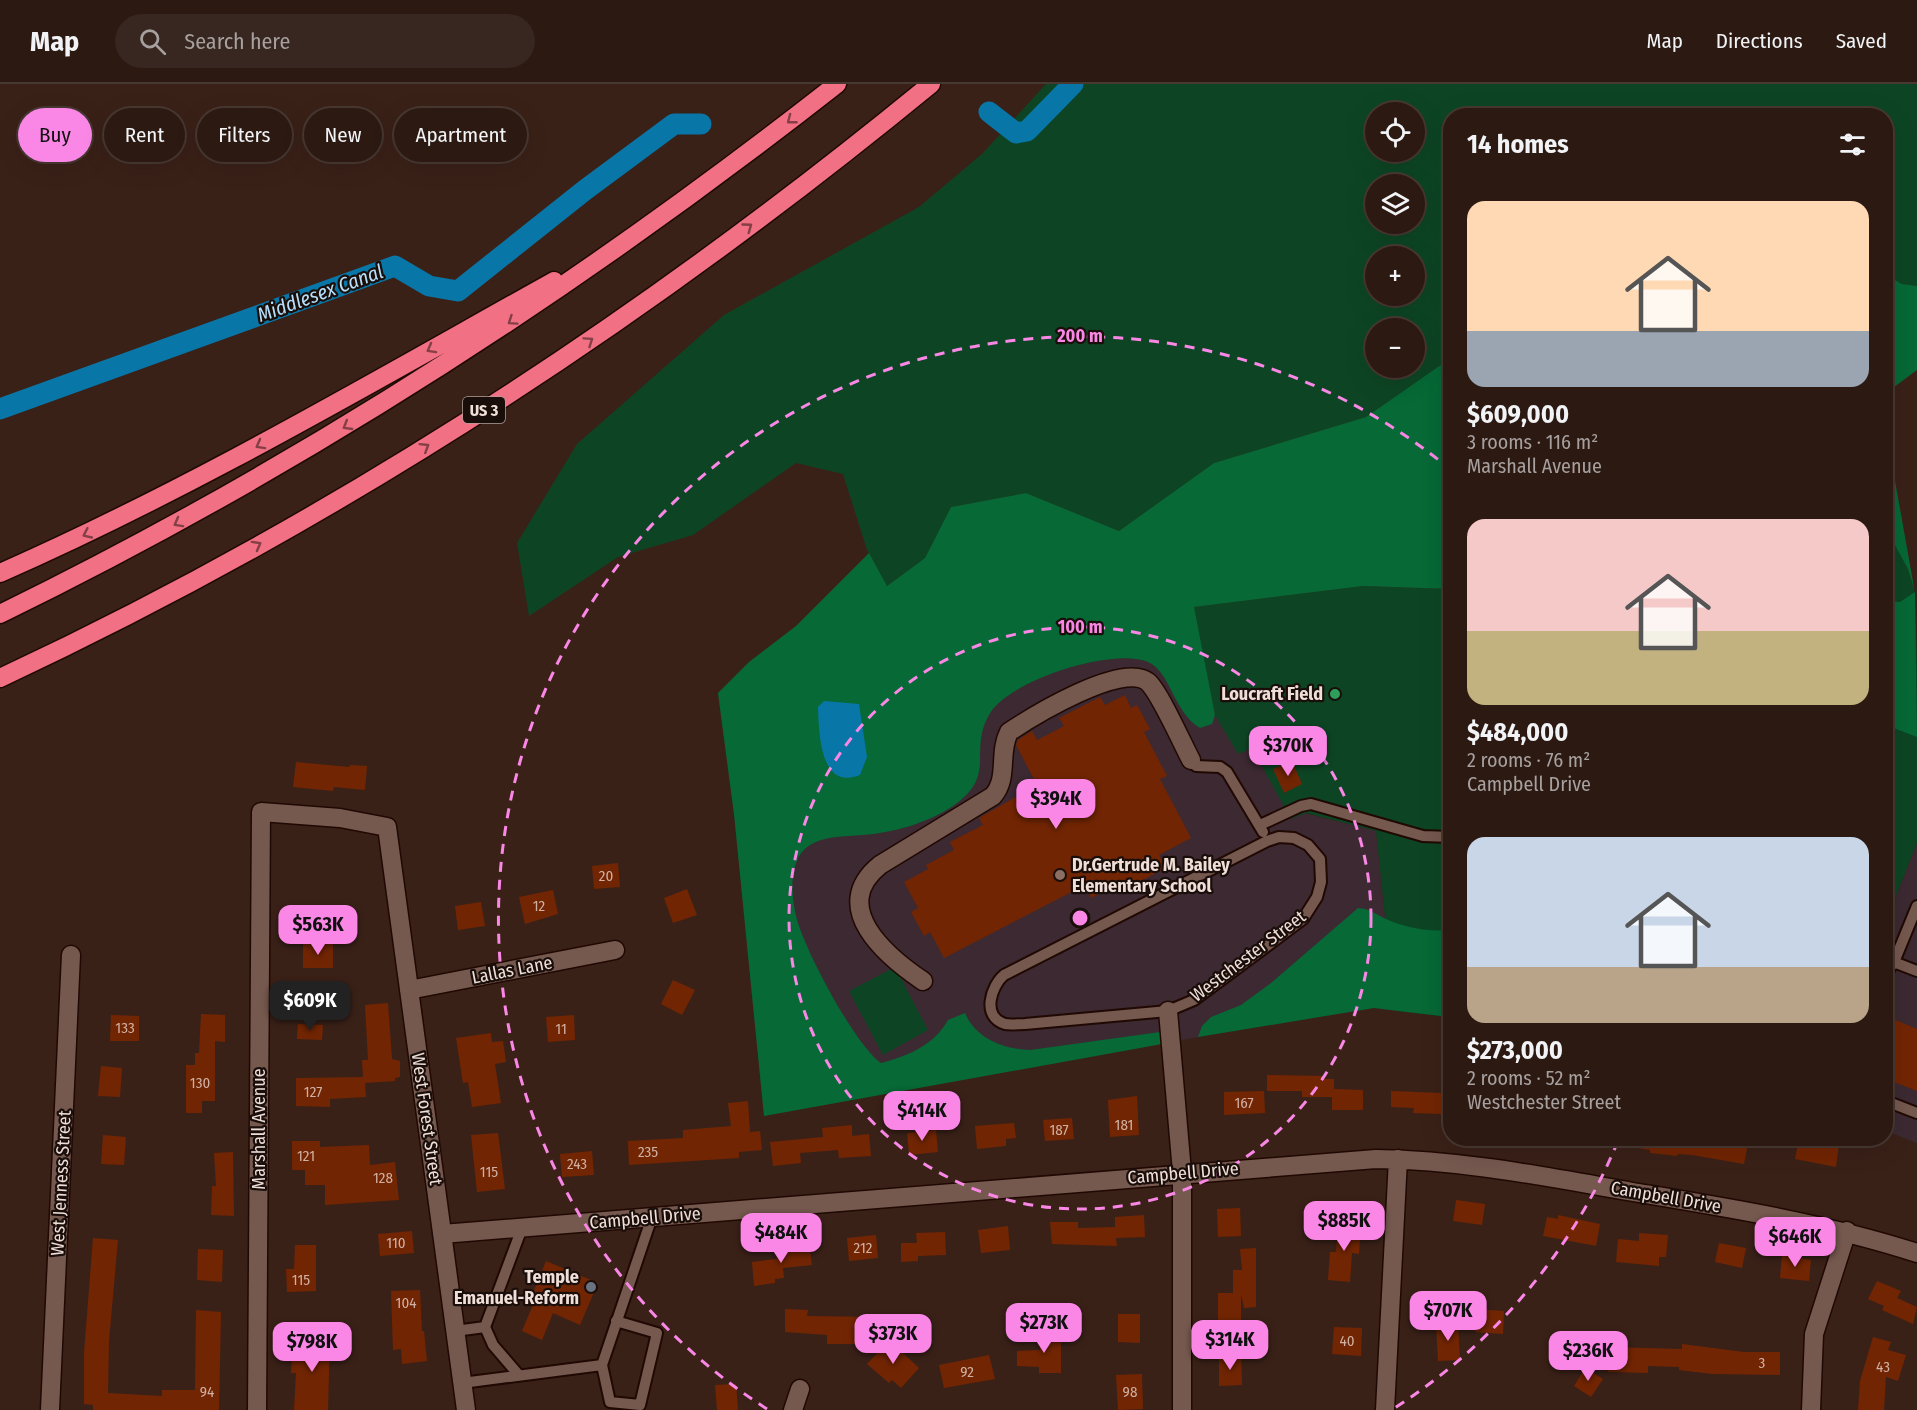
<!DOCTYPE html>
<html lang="en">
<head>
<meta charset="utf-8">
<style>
	:root { --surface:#2c1912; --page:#382620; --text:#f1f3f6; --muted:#a6a09f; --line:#483832; --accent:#fa87e6 }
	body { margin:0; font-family:"Fira Sans Condensed",sans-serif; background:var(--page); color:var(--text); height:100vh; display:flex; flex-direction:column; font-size:22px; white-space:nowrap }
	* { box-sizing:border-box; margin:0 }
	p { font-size:20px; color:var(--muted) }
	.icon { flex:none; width:33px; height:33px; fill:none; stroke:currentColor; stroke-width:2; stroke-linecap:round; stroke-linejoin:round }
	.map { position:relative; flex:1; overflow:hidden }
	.sheet { position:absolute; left:1443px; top:24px; width:450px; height:1038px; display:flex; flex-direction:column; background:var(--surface); border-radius:24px; box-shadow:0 6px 24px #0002,0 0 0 2px var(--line) }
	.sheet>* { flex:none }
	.hud { position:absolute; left:18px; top:24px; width:570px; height:54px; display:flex; gap:12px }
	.fabs { position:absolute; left:1365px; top:18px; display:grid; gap:12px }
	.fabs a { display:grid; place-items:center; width:60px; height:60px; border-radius:50%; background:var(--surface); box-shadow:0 6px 24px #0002,0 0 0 2px var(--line); font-size:30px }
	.price { position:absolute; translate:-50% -51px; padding:0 14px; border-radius:12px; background:var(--accent); color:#111; font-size:20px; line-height:39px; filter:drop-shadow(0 2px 3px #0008) }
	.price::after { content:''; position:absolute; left:50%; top:36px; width:18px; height:14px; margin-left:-9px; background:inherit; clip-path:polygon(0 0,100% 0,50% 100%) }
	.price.active { background:#222; color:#fff }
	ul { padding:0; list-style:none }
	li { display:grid; align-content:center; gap:12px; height:318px; padding:0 24px }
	li span { display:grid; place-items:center; height:186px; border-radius:18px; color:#555 }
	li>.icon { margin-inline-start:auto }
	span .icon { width:108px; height:108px; fill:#fffc; stroke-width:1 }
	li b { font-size:26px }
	h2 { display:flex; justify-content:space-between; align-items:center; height:72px; padding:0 24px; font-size:26px }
	.pill { padding:0 21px; border-radius:27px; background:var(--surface); box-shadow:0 6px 24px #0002,0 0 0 2px var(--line); font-size:21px; line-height:54px }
	.pill.active { background:var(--accent); color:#111 }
	header { display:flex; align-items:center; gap:36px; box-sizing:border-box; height:84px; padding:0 30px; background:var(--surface); border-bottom:2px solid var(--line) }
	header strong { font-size:28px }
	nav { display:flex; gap:33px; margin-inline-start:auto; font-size:21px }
	.search { width:420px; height:54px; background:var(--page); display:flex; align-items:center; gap:15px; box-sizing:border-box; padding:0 21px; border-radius:33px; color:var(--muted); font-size:22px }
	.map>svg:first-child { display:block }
</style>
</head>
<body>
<header>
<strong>Map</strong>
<div class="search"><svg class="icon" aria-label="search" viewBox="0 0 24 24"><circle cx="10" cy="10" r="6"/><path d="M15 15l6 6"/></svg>Search here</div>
<nav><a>Map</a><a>Directions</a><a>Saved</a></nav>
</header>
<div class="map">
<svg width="1917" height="1326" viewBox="0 0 1917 1326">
	<rect width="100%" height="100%" fill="#3a2118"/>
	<path fill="#3c2931" d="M1193 523 1238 670 1252 663 1267 691 1305 729 1376 747 1395 927 1374 924 1198 953 764 1032 734 730 718 609Z
		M1917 759V1059L1886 1047V837Z"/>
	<path fill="#0d4524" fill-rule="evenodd" d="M1046 0H1917V202L1902 200 1886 191V32H1450V278H1445L1366 333 1214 379 1119 447 1026 409 951 423 925 474 887 502 867 466 843 390 796 379 693 451 618 473 529 532 517 459 577 360 724 231 919 123 982 70ZM1376 28H1414V68H1376ZM1376 100H1414V140H1376ZM1376 172H1414V212H1376ZM1376 244H1414V284H1376Z
		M1886 445 1908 485 1915 509 1917 582V759L1886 837Z
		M1363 502 1450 505V933L1395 927 1376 747 1306 729 1291 735 1252 664 1238 670 1215 631 1193 523Z
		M895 883 928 946 883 971 849 907Z"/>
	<path fill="#066936" d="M1886 191 1902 200 1917 202V286L1886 309Z
		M1445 278H1450V505L1363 502 1194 523 1215 631 1212 640 1200 644C1173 628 1171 588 1148 578 1112 563 1007 597 989 631 968 668 998 691 953 722 928 739 892 749 863 751 843 753 828 751 810 761 788 775 791 810 796 832 804 865 855 961 881 979 908 972 934 961 948 936L965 929C976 955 1004 965 1030 966L1160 948 1162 960 764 1032 734 730 718 609 749 578 796 542 869 469 887 502 925 474 951 423 1026 409 1119 447 1214 379 1366 333Z
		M1886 346 1915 509 1917 653 1886 641V517L1900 518 1915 508 1908 485 1886 445Z
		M1358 824C1370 825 1374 829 1384 834 1405 844 1428 848 1450 846V933L1374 924 1198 953 1202 942 1211 933 1241 921 1271 899Z"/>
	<path fill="#0976a8" d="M824 617 859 620 867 673 860 691C820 707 819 650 818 623Z"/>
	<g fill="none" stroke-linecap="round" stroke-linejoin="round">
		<path stroke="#0976a8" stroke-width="21" d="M989 28 1016 49 1027 47 1073 0
			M0 325 395 182 429 202 458 207 585 106 674 40H701"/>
	</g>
	<path fill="#722503" d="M1125 611 1131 624 1137 621 1150 645 1144 648 1167 692 1160 695 1191 754 1159 771 1166 784 1125 805 1121 798 1091 814 1085 801 944 874 930 848 924 852 911 828 918 824 904 798 928 785 926 781 954 766 950 758 983 741 979 734 1037 701 1016 661 1018 656 1032 647 1037 656 1064 642 1059 634 1100 613 1105 621Z
		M1292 677 1302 700 1284 709 1273 685Z
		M296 678 349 683 350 681 367 682 365 706 334 703 333 707 293 703Z
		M618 779 620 803 594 805 592 782Z
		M687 805 697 831 673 839 664 814Z
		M553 806 558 830 525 840 519 813Z
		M481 818 485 842 458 846 455 822Z
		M333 859V884H303V860Z
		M673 896 695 906 682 931 661 920Z
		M388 919 392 975 400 977V993L395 994V997L365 999 366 1013 330 1015V1023L296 1022V994L363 993 362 976H368L365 921Z
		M201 930 225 931V958L215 957V1017H202V1029H186V981H195V969H199Z
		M111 931 139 932V957H110Z
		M574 931 575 956 548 958 546 933Z
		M1886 932 1917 945V1007L1886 995Z
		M298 940 323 941 322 956 297 955Z
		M491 949 492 958 503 957 506 978 495 980 501 1019 472 1023 468 998 463 999 456 954Z
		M101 982 122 984 120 1013 98 1012Z
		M1267 991 1324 992V995H1334V1005L1363 1006V1026H1332V1013H1302V1007H1267Z
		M1264 1007 1265 1029 1224 1031V1008Z
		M1391 1007 1442 1009 1441 1030 1413 1029 1414 1024 1391 1023Z
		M1137 1012 1139 1051 1110 1053 1108 1016Z
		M748 1017 750 1048 760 1047 762 1066 739 1068V1074L629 1081 628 1057 683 1054V1046L731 1042 728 1019Z
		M1072 1034 1074 1055 1045 1057 1043 1036Z
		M1014 1039 1016 1054 1006 1055V1062L977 1065 975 1042Z
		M852 1041V1052L869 1050 871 1072 839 1074 838 1066 800 1069 801 1079 773 1082 770 1058 823 1053 822 1044Z
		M936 1046 938 1068 909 1071 907 1049Z
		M498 1049 505 1105 477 1108 471 1051Z
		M103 1051 126 1053 124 1081 101 1080Z
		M1639 1054H1720L1748 1060 1744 1080 1692 1071 1678 1070 1677 1072 1650 1069V1066L1638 1064Z
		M1799 1054 1839 1060 1836 1083 1795 1075Z
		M292 1057H320V1063L369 1061 370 1081 395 1078 399 1116 325 1121V1101H305V1086H292Z
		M592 1067 594 1091 562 1093 560 1070Z
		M233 1068 234 1132 211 1131 212 1102H216L214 1069Z
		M1456 1116 1485 1120 1482 1141 1453 1137Z
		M1240 1124 1241 1152 1218 1153 1217 1125Z
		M1144 1131 1145 1153 1116 1154 1117 1162 1052 1160 1050 1138H1078V1144L1115 1143V1133Z
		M1558 1131 1600 1140 1596 1162 1543 1152 1547 1133 1558 1135Z
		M1338 1139 1361 1141 1359 1170 1352 1169 1350 1198 1328 1196 1330 1168H1336Z
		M1008 1142 1010 1166 981 1169 978 1146Z
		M412 1147 414 1169 380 1172 378 1150Z
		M945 1148 946 1171 918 1172V1177L901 1178V1159H917L916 1149Z
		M1639 1149 1668 1151 1666 1173H1659V1182L1616 1178 1618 1155 1639 1157Z
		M876 1151 878 1174 849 1177 847 1154Z
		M93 1154 118 1156 109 1257 108 1309 162 1312V1306H195L196 1226 221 1228 219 1326H93V1321L84 1320V1269Z
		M809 1158 812 1181 783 1184 784 1194 775 1195V1199L754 1202 752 1178 782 1174 781 1162Z
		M1719 1159 1746 1164 1742 1184 1715 1178Z
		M295 1161H316V1207L287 1208 286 1185H294Z
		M1256 1164V1223L1244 1224 1241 1210V1237H1218V1209H1233V1186H1242L1240 1165Z
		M198 1165 223 1166 222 1198 197 1196Z
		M1782 1171 1811 1176 1809 1197 1780 1194Z
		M546 1177 598 1199 580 1241 553 1229 542 1256 522 1247 537 1211 533 1209Z
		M1877 1197 1901 1207 1897 1214 1917 1223 1913 1240 1882 1226 1884 1222 1868 1215Z
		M420 1206 422 1247H424L427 1277 402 1280 401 1265 393 1266 391 1207Z
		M785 1225 808 1226 807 1232 875 1233V1260H827V1251L785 1248Z
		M1476 1225 1504 1227 1503 1250 1475 1248Z
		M1118 1230H1140V1259L1118 1258Z
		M1458 1238 1460 1276 1438 1277 1436 1239Z
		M1334 1243 1362 1244 1361 1272 1332 1270Z
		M1040 1247 1061 1248V1289H1039V1283L1017 1282V1267L1040 1266Z
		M297 1252 330 1253 328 1326H294L296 1289H291L292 1273H296Z
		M1873 1253 1891 1258 1888 1266 1906 1271 1898 1297 1886 1293 1884 1326H1858L1860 1297Z
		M889 1256 919 1284 901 1304 892 1296 889 1299 867 1280Z
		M1682 1260 1744 1268H1780V1291L1712 1290 1679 1286V1283L1648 1282V1289L1608 1288 1609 1263 1682 1265Z
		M989 1271 995 1295 944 1304 939 1281Z
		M1219 1272H1241L1242 1301 1219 1302Z
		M1585 1284 1603 1295 1591 1313 1574 1302Z
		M1142 1290 1143 1325 1118 1326 1116 1291Z
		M736 1300 738 1326H717L715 1301Z"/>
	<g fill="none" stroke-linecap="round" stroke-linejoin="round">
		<g stroke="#200903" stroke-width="14">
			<path id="lane" d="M1191 676 1196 682 1220 683 1227 688 1263 748
				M1260 741 1301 722 1311 720 1423 752 1450 753
				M1279 753 1294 754 1308 761 1320 775 1321 798 1317 813 1303 835 1216 900 1194 916 1168 927 1025 940C1018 940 1011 941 1005 940 981 933 991 902 1004 891L1267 757Z
				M1886 875 1917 887
				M1886 890 1894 878 1917 822
				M1886 1017 1917 1029
				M485 1243 493 1261 518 1290
				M455 1247 485 1243 522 1144
				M602 1281 610 1318 640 1321 657 1249 616 1237
				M462 1299 602 1281 652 1133"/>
		</g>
		<g stroke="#200903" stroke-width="21">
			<path id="street" d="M923 897C886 872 828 823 880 781L993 712C1009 694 998 669 1009 648 1033 632 1123 577 1148 598 1160 609 1182 659 1191 676
				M409 906 615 866
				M1168 927 1182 1088V1326
				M442 1150 1376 1075C1463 1076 1547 1093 1633 1108 1729 1124 1824 1139 1917 1169
				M50 1326 71 871
				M257 1326 261 728 340 734 387 743 466 1326
				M793 1326 800 1305
				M1385 1326 1398 1075
				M1811 1326 1814 1250 1847 1147"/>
		</g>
		<g stroke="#200903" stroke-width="21">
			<path id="highway" d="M0 489C191 405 371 299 554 197
				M0 530C299 384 576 205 837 0
				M0 594C334 438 646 234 931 0"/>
		</g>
		<use href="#lane" stroke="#75584e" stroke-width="10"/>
		<use href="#street" stroke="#75584e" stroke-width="18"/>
		<use href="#highway" stroke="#f17083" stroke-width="18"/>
	</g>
	<defs><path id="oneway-chevron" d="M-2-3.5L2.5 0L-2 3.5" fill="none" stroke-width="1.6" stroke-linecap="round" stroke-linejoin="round" transform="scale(1.5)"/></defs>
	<g stroke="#853f46">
		<use href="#oneway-chevron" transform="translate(791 36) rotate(142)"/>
		<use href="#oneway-chevron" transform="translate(748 143) rotate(-36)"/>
		<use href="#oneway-chevron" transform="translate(512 237) rotate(146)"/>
		<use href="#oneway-chevron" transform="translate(589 257) rotate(-34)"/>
		<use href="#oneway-chevron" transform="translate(431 265) rotate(151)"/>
		<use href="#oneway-chevron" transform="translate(347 342) rotate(149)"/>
		<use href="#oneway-chevron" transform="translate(260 361) rotate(151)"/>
		<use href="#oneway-chevron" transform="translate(425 363) rotate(-32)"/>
		<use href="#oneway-chevron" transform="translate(178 439) rotate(151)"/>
		<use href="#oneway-chevron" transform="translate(87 450) rotate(155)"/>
		<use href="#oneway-chevron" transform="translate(257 461) rotate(-29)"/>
	</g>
	<g fill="none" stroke="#fa87e6" stroke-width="3" stroke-dasharray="10 8">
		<circle cx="1080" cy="834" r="291"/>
		<path d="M1618 1057A582 582 0 0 1 1393 1325M767 1325A582 582 0 1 1 1450 385"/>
	</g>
	<circle fill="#2e9e5b" stroke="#190e0a" stroke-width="2" cx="1335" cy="610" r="6"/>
	<circle fill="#8d6e63" stroke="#190e0a" stroke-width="2" cx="1060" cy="791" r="6"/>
	<circle fill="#6b7280" stroke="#190e0a" stroke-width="2" cx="591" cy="1203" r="6"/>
	<g text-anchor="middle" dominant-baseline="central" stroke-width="4.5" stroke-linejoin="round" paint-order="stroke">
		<g font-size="15" fill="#d0b0a3">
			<text x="606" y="792">20</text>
			<text x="539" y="822">12</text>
			<text x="125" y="944">133</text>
			<text x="561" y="945">11</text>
			<text x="200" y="999">130</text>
			<text x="313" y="1008">127</text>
			<text x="1244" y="1019">167</text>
			<text x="1124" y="1041">181</text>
			<text x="1059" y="1046">187</text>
			<text x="648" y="1068">235</text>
			<text x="306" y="1072">121</text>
			<text x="577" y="1080">243</text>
			<text x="489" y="1088">115</text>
			<text x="383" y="1094">128</text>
			<text x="396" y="1159">110</text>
			<text x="863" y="1164">212</text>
			<text x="301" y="1196">115</text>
			<text x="406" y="1219">104</text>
			<text x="1347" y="1257">40</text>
			<text x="1762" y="1279">3</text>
			<text x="1883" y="1283">43</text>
			<text x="967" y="1288">92</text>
			<text x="207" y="1308">94</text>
			<text x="1130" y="1308">98</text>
		</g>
		<rect fill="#190e0a" stroke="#b0a09a" stroke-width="1.5" x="463" y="313" width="42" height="26" rx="4.5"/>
		<g font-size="16" font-weight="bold" fill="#f0ded8">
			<text x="484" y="326">US 3</text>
		</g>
		<g font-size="18" font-weight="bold" fill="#f0ded8" stroke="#190e0a" text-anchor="end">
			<text x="1323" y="610">Loucraft Field</text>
			<text x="1072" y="781" text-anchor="start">Dr.Gertrude M. Bailey<tspan x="1072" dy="21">Elementary School</tspan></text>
			<text x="579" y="1193">Temple<tspan x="579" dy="21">Emanuel-Reform</tspan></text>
		</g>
		<g font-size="18" fill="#f0ded8" stroke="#190e0a">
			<text transform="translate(1248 872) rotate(-37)">Westchester Street</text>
			<text transform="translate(512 886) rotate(-11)">Lallas Lane</text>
			<text transform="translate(427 1035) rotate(82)">West Forest Street</text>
			<text transform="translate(259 1045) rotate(-90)">Marshall Avenue</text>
			<text transform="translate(1183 1089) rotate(-5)">Campbell Drive</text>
			<text transform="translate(61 1099) rotate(-87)">West Jenness Street</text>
			<text transform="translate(1666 1113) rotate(10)">Campbell Drive</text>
			<text transform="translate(645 1134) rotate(-5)">Campbell Drive</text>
		</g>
		<g font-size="20" font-style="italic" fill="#b6e0fc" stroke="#190e0a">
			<text transform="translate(320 209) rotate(-20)">Middlesex Canal</text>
		</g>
	</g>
	<circle cx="1080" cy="834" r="9" fill="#fa87e6" stroke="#190e0a" stroke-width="3"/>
	<g font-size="18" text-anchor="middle" font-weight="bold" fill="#fa87e6" stroke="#190e0a" stroke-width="4.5" stroke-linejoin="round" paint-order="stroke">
		<text x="1080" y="258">200 m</text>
		<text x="1080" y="549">100 m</text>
	</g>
</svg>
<div class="fabs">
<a><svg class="icon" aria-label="locate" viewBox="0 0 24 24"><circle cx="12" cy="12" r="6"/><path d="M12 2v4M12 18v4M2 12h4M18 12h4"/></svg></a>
<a><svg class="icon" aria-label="layers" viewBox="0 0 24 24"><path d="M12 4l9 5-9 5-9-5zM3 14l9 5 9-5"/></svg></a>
<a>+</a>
<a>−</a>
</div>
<b class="price" style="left:1288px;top:693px">$370K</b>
<b class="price" style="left:1056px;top:746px">$394K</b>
<b class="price" style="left:318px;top:872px">$563K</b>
<b class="price active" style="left:310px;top:948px">$609K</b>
<b class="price" style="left:922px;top:1058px">$414K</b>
<b class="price" style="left:1344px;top:1168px">$885K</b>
<b class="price" style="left:781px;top:1180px">$484K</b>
<b class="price" style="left:1795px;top:1184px">$646K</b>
<b class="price" style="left:1448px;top:1258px">$707K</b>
<b class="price" style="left:1044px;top:1270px">$273K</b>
<b class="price" style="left:893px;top:1281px">$373K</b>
<b class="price" style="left:1230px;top:1287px">$314K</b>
<b class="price" style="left:312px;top:1289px">$798K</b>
<b class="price" style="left:1588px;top:1298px">$236K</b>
<div class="hud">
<a class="pill active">Buy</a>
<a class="pill">Rent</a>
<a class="pill">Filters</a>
<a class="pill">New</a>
<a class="pill">Apartment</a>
</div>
<section class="sheet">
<h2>14 homes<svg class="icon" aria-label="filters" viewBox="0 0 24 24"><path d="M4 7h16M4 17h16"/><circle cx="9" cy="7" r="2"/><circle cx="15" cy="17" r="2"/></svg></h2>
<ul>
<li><span style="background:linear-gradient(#ffd9b3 70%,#9aa5b1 0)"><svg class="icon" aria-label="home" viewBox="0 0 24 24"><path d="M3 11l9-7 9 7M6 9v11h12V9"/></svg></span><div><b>$609,000</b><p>3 rooms · 116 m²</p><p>Marshall Avenue</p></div></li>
<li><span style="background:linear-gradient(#f6c9c9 60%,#c2b280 0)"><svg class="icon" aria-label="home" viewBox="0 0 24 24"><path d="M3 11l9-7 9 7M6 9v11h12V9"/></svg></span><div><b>$484,000</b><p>2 rooms · 76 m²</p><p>Campbell Drive</p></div></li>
<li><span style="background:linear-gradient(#c9d6e8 70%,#b9a48a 0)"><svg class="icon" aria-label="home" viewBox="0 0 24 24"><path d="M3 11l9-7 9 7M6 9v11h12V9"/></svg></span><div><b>$273,000</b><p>2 rooms · 52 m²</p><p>Westchester Street</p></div></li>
</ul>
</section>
</div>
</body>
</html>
